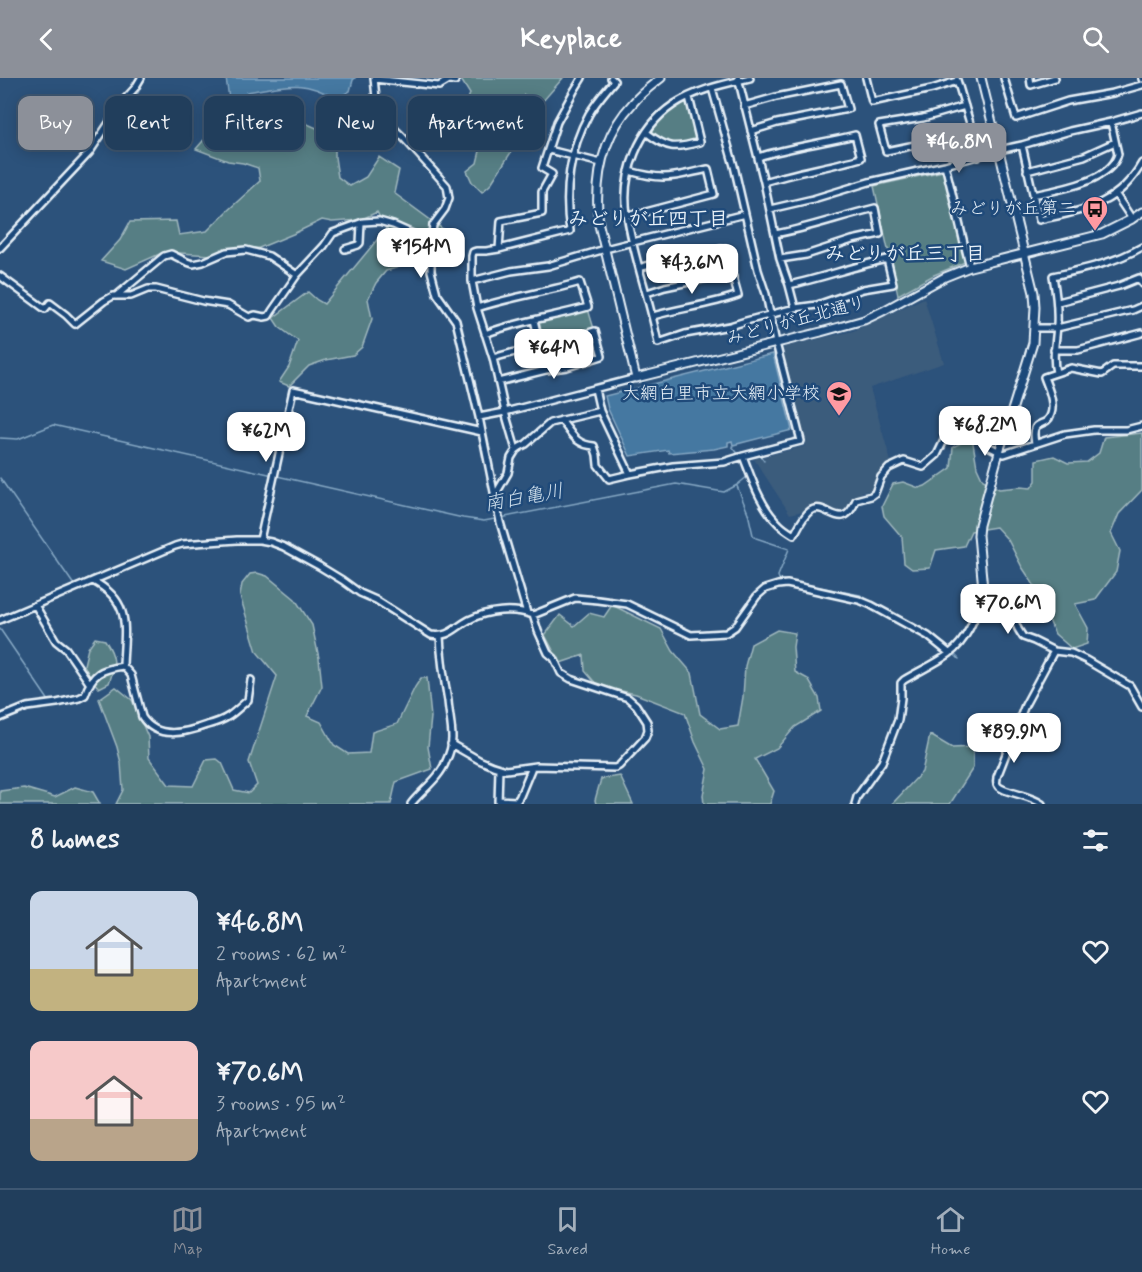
<!DOCTYPE html>
<html lang="en">
<head>
<meta charset="utf-8">
<style>
	:root { --surface:#213e5c; --page:#294562; --text:#f1f3f6; --muted:#a2aebb; --line:#3e5772; --accent:#8c9099 }
	body { margin:0; font-family:Mynerve,"Klee One",sans-serif; background:var(--page); color:var(--text); height:100vh; display:flex; flex-direction:column; font-size:22px; white-space:nowrap }
	* { box-sizing:border-box; margin:0 }
	p { font-size:20px; color:var(--muted) }
	.icon { flex:none; width:33px; height:33px; fill:none; stroke:currentColor; stroke-width:2; stroke-linecap:round; stroke-linejoin:round }
	.map { position:relative; height:726px; overflow:hidden }
	.side { display:flex; flex-direction:column; background:var(--surface); flex:1 }
	.side>* { flex:none }
	.banner { position:absolute; left:18px; top:18px; width:600px; height:54px; display:flex; gap:12px }
	.price { position:absolute; translate:-50% -51px; padding:0 14px; border-radius:12px; background:#fff; color:#222; font-size:20px; line-height:39px; filter:drop-shadow(0 2px 3px #0008) }
	.price::after { content:''; position:absolute; left:50%; top:36px; width:18px; height:14px; margin-left:-9px; background:inherit; clip-path:polygon(0 0,100% 0,50% 100%) }
	.price.active { background:var(--accent); color:#fff }
	ul { padding:0; list-style:none }
	li { display:flex; align-items:center; gap:18px; height:150px; padding:0 30px }
	li span { display:grid; place-items:center; flex:none; width:168px; height:120px; border-radius:12px; color:#555 }
	li>.icon { margin-inline-start:auto }
	span .icon { width:72px; height:72px; fill:#fffc; stroke-width:1 }
	li b { font-size:26px }
	h2 { display:flex; justify-content:space-between; align-items:center; height:72px; padding:0 30px; font-size:26px }
	.pill { padding:0 21px; border-radius:12px; background:var(--surface); box-shadow:0 3px 15px #0003,0 0 0 2px var(--line); font-size:21px; line-height:54px }
	.pill.active { background:var(--accent); color:#fff }
	header { display:flex; justify-content:space-between; align-items:center; height:78px; padding:0 30px; background:var(--accent); color:#fff; font-size:27px; font-weight:700 }
	.dock { display:flex; justify-content:space-around; align-items:center; height:84px; border-top:2px solid var(--line); background:var(--surface); font-size:16px; color:var(--muted) }
	.dock a { display:grid; justify-items:center; gap:3px }
	.dock .active { color:var(--accent) }
	.map>svg:first-child { display:block }
</style>
</head>
<body>
<header><svg class="icon" aria-label="back" viewBox="0 0 24 24"><path d="M15 5l-7 7 7 7"/></svg>Keyplace<svg class="icon" aria-label="search" viewBox="0 0 24 24"><circle cx="10" cy="10" r="6"/><path d="M15 15l6 6"/></svg></header>
<div class="map">
<svg width="1142" height="726" viewBox="0 0 1142 726">
	<rect width="100%" height="100%" fill="#2c527b"/>
	<filter id="ink" filterUnits="userSpaceOnUse"><feTurbulence type="fractalNoise" baseFrequency=".0167" numOctaves="2"/><feDisplacementMap in="SourceGraphic" scale="12" xChannelSelector="R" yChannelSelector="G"/><feConvolveMatrix kernelMatrix="1 2 1 2 8 2 1 2 1" color-interpolation-filters="sRGB"/></filter>
	<g filter="url(#ink)">
		<path fill="#3b5b7c" d="M924 220 944 285 870 310 891 384 883 393 876 408 869 413 862 414 857 419 848 432 841 434 833 432 821 426 814 427 807 432 790 436 754 381 806 368 783 272 784 269 853 253Z"/>
		<path fill="#577e84" stroke="#a0b8be" stroke-width="1.5" d="M460 0H563L543 23 524 17 520 37 536 44 522 57 490 107 482 114 472 104 467 93 477 85 481 69 471 55 436 63 408 29 448 31 466 25 470 16Z
			M687 22 697 61 696 63C675 66 671 66 652 56 654 41 675 30 687 22Z
			M266 28 335 58V79L338 99 350 108 366 99 379 79 399 92 394 115 455 160 458 167 452 177 421 173 419 183 386 193 376 205 368 221 372 241 362 269 353 277 326 282 309 288 289 308 279 304 289 289 298 263 279 249 273 240 308 214 317 222 324 226 386 151 377 134 360 142 332 144 322 142 293 156 259 170 211 177 164 174 126 191 101 183 120 162 130 144 176 143 179 157 207 153 226 134 260 103 258 90 243 85 228 83 196 71 222 41 236 50 250 52 257 31Z
			M943 93 952 121 958 156 965 184 934 197 898 217 874 108Z
			M588 231 594 251 542 264 537 243Z
			M1142 355V412L1119 436 1111 455 1120 473 1116 494 1095 522 1075 526 1088 550 1087 566 1072 571 1055 556 1034 507 1022 489 1008 462 996 449 971 453 964 468 936 472 930 490 912 491 904 485 902 459 884 438 882 428 893 406 903 404 919 410 925 408 951 390 953 369 972 359 977 389 983 402 999 411 1020 409 1031 410 1036 403V382L1054 378 1068 385 1087 384 1099 375 1104 359Z
			M257 495 267 498 295 521 312 547 319 580 322 608 307 638 321 644 334 667 348 676 369 675 372 654 397 646 415 609 421 600H427L431 639 428 669 432 691 396 704 391 726H116L123 712 121 685 117 669 99 621 116 609 132 622 148 659 149 680 169 707 193 708 206 682 217 681 222 685 234 712 249 715 257 707 249 684 277 598 257 574 240 518 242 506 250 496Z
			M612 527 661 551 673 573 692 595 700 636 720 651 738 648 743 619 745 588 751 566 777 552 795 555 793 569 795 594 808 601 819 620 821 633 795 649 777 670 755 681 774 713 770 726H704L703 717 708 691 695 664 685 635 636 616 598 608 585 593 584 577 560 585 545 557 560 537 574 548 589 535 604 539Z
			M95 560 105 562C116 579 116 586 109 605L99 610 91 601 84 587 88 570Z
			M930 657 952 670 973 669V690L950 726H892L922 694Z
			M620 698 633 726H596L595 722 601 701Z
			M75 709 93 714 100 726H0V713L24 710 55 719Z"/>
		<path fill="#4478a1" stroke="#86a8c4" stroke-width="1.5" d="M226 0H355L353 2 350 13 336 21C303 0 283 8 247 14V23L237 35 231 34Z
			M773 276 792 352 733 367 732 363 728 364V368L714 371 669 375 668 372 630 378 608 331 605 318Z"/>
		<g fill="none" stroke-linecap="round" stroke-linejoin="round">
			<path stroke="#86a8c4" stroke-width="1.5" d="M0 175 93 77 128 23 138 15 145 0
				M0 360 18 361 53 347 273 397
				M732 368 739 377
				M759 376 764 383
				M277 398 463 440 484 443 676 406 724 414 737 407 748 398
				M0 400 74 507 95 497
				M737 408 748 435 753 457 756 460 789 471 778 498 779 501 860 517 927 555
				M0 551 49 623
				M931 557 945 566 951 572
				M954 576 959 581"/>
			<g stroke="#e8f1f8" stroke-width="10">
				<path id="minor" d="M374 0 377 30 380 37 401 57 447 108 449 120 445 131 433 147 431 164V193L437 216 456 243 479 339 500 444 527 535
					M738 0 764 104 780 181 789 207 795 230
					M750 0C724 6 695 12 673 27 639 50 621 96 627 136 633 179 650 221 658 265L685 256 730 248 746 243 795 230 817 227 863 211 893 206 887 181C854 188 822 200 789 207
					M866 0 872 24 932 11 957 3
					M1004 0 1016 40 1068 23 1113 15 1142 7
					M1030 0 1031 7 1055 0
					M1142 0V1
					M374 1 439 8 449 2 455 3
					M957 2 972 52 978 79
					M744 28 776 19 841 6 848 31 777 45 751 53
					M965 28 923 40 879 47 886 73 949 60 972 52
					M647 55C668 71 674 71 700 64L689 19
					M1022 67 1039 142C1083 132 1118 128 1142 85
					M549 72 601 85
					M758 79C790 69 823 65 855 57L861 80C829 89 796 94 764 104
					M945 87C954 121 961 155 970 189
					M1027 93 1084 78 1115 64
					M1033 117C1057 112 1111 104 1118 76L1111 44
					M1116 117 1132 141
					M770 131 813 121 869 104 945 87 999 72 1022 67 1070 53 1111 44 1142 35
					M627 137 642 135 714 116 708 91C693 94 678 99 663 99 652 99 640 96 629 93
					M775 156C809 150 841 138 875 130L880 156 852 162 806 177 780 181
					M0 170 89 75 125 21 135 10 141 0
					M345 171 358 167 360 165 361 145
					M499 171 501 143 542 135V114L552 96 542 90 557 44 574 13 582 0
					M639 190C667 181 696 178 725 170L738 217C710 227 681 230 653 238
					M0 198 45 231 50 225 66 237 75 246 104 223 113 218H131L148 211H156L203 223 228 227 249 239 255 237 264 239 269 238 272 233 297 197 324 168 333 155 363 144 379 143 393 147 431 164
					M472 203 511 193 548 188 605 171 745 136
					M647 215 665 209 731 195
					M116 218 164 178 171 176 187 184 193 186 203 184 226 174 246 172 269 178 297 197
					M1058 224 1119 208 1139 200 1142 206
					M477 230C511 219 546 214 580 204L588 229C553 239 518 243 485 256
					M534 242 540 267
					M1035 250H1057L1133 232 1142 228
					M1054 272H1078L1142 255
					M493 280C527 270 561 264 595 253L602 278 567 289 546 292 498 304
					M1056 295C1052 277 1056 265 1057 247 1058 230 1056 215 1053 198 1084 191 1114 185 1142 169
					M595 311 600 333 630 396 673 388 724 384 743 378 801 363 776 265 766 216 758 192 734 88 712 10
					M479 339 505 334 636 300
					M561 342C571 355 576 367 594 368L597 377 598 387 609 401 630 396
					M1035 365C1030 338 1046 352 1051 336 1055 325 1048 310 1044 299L1071 290 1102 296 1113 288H1142
					M516 372 505 334 493 280 477 230 472 203V178L473 174 476 173H486L499 171 570 153C564 114 569 72 589 36 596 24 605 14 614 3L611 0
					M743 378C752 401 760 428 779 446 783 450 789 454 794 457 798 450 803 438 810 433 826 421 842 458 856 422L871 418 875 415 881 399 889 390 904 383 923 389 937 377 949 352 973 355 979 359 988 368 1004 376 1065 356 1094 352H1126L1142 348
					M494 419 508 395 511 380 516 372 520 369 526 366 550 345 600 333
					M260 462 293 312 482 354
					M93 503C133 524 124 551 123 588L131 597 142 639C157 662 185 655 207 647 215 645 223 642 229 638 236 633 242 627 248 622L251 602
					M35 527 56 563 66 571 90 606
					M0 542 175 468 182 466 237 462H260L271 464 284 469 319 488 342 502 360 515 376 522 431 557C449 560 454 550 469 542 488 532 513 530 533 537L575 520 598 522 627 526 691 557 726 555 735 549 757 518 765 511 778 507 787 506 859 522 871 527 928 558 949 575
					M0 640 27 629 57 625 79 620 85 617C92 595 102 591 123 588
					M451 666 479 682 493 688 506 692 536 688 615 690 619 688 645 660 648 652 647 644 636 627 628 620 571 601 561 595 554 580 548 575 538 553 533 537
					M498 722 517 723 520 718 532 689
					M411 726C422 712 440 700 446 683 449 677 452 667 452 660 452 648 449 635 448 623 444 601 441 580 440 558
					M498 726 499 690
					M855 726 857 719 882 684 898 642 901 620V605L904 602C919 593 935 586 949 576 969 561 978 534 983 511L1000 519 1008 527 1018 551 1023 559 1034 563 1054 573 1071 575 1086 582 1130 608 1142 629
					M1042 726C1030 717 1006 715 999 709 995 705 997 704 997 699L1025 627 1054 573"/>
			</g>
			<g stroke="#e8f1f8" stroke-width="11">
				<path id="tertiary" d="M661 0C651 8 641 15 633 25 601 59 594 102 599 147L636 300 821 254 864 242 883 233 945 199 970 189 1102 156 1132 141 1142 134
					M981 0 1034 215 1035 229 1033 265 999 374 979 447 978 457 983 511"/>
			</g>
			<use href="#minor" stroke="#1f4a7a" stroke-width="5"/>
			<use href="#tertiary" stroke="#1f4a7a" stroke-width="7"/>
		</g>
	</g>
	<defs>
		<g id="bus-pin" transform="scale(1.35)"><path d="M0 17L-7.5 6A9.5 9.5 0 1 1 7.5 6Z" fill="#ff9aa2" stroke="#1f4a7a"/><path d="M-5-6H5V4H4V6H2V4H-2V6H-4V4H-5ZM-3.5-4V0h7V-4ZM-3.5 1.2v1.5H-2V1.2ZM2 1.2v1.5H3.5V1.2Z" fill="#111"/></g>
		<g id="school-pin" transform="scale(1.35)"><path d="M0 17L-7.5 6A9.5 9.5 0 1 1 7.5 6Z" fill="#ff9aa2" stroke="#1f4a7a"/><path d="M0-5L7-2L0 1L-7-2ZM-4 1L0 2.5L4 1V4Q0 6-4 4Z" fill="#111"/></g>
	</defs>
	<g fill-rule="evenodd">
		<use href="#bus-pin" x="1095" y="131"/>
		<use href="#school-pin" x="839" y="316"/>
	</g>
	<g text-anchor="middle" dominant-baseline="central" stroke-width="5" stroke-linejoin="round" paint-order="stroke">
		<g font-size="18" fill="#e8f1f8" stroke="#1f4a7a" text-anchor="end">
			<text x="1076" y="131">みどりが丘第二</text>
			<text x="820" y="316">大網白里市立大網小学校</text>
		</g>
		<g font-size="18" fill="#e8f1f8" stroke="#1f4a7a">
			<text transform="translate(796 243) rotate(-15)">みどりが丘北通り</text>
		</g>
		<g font-size="20" font-weight="bold" fill="#e8f1f8" stroke="#1f4a7a">
			<text x="648" y="141">みどりが丘四丁目</text>
			<text x="905" y="176">みどりが丘三丁目</text>
		</g>
		<g font-size="20" font-style="italic" fill="#cfdfeb" stroke="#1f4a7a">
			<text transform="translate(524 420) rotate(-10)">南白亀川</text>
		</g>
	</g>
</svg>
<b class="price active" style="left:959px;top:96px">¥46.8M</b>
<b class="price" style="left:421px;top:201px">¥154M</b>
<b class="price" style="left:692px;top:217px">¥43.6M</b>
<b class="price" style="left:554px;top:302px">¥64M</b>
<b class="price" style="left:985px;top:379px">¥68.2M</b>
<b class="price" style="left:266px;top:385px">¥62M</b>
<b class="price" style="left:1008px;top:557px">¥70.6M</b>
<b class="price" style="left:1014px;top:686px">¥89.9M</b>
<div class="banner">
<a class="pill active">Buy</a>
<a class="pill">Rent</a>
<a class="pill">Filters</a>
<a class="pill">New</a>
<a class="pill">Apartment</a>
</div>
</div>
<section class="side">
<h2>8 homes<svg class="icon" aria-label="filters" viewBox="0 0 24 24"><path d="M4 7h16M4 17h16"/><circle cx="9" cy="7" r="2"/><circle cx="15" cy="17" r="2"/></svg></h2>
<ul>
<li><span style="background:linear-gradient(#c9d6e8 65%,#c2b280 0)"><svg class="icon" aria-label="home" viewBox="0 0 24 24"><path d="M3 11l9-7 9 7M6 9v11h12V9"/></svg></span><div><b>¥46.8M</b><p>2 rooms · 62 m²</p><p>Apartment</p></div><svg class="icon" aria-label="heart" viewBox="0 0 24 24"><path d="M12 20l-8-8c-3-5 5-10 8-4 3-6 11-1 8 4z"/></svg></li>
<li><span style="background:linear-gradient(#f6c9c9 65%,#b9a48a 0)"><svg class="icon" aria-label="home" viewBox="0 0 24 24"><path d="M3 11l9-7 9 7M6 9v11h12V9"/></svg></span><div><b>¥70.6M</b><p>3 rooms · 95 m²</p><p>Apartment</p></div><svg class="icon" aria-label="heart" viewBox="0 0 24 24"><path d="M12 20l-8-8c-3-5 5-10 8-4 3-6 11-1 8 4z"/></svg></li>
</ul>
</section>
<nav class="dock">
<a class="active"><svg class="icon" aria-label="map" viewBox="0 0 24 24"><path d="M3 6l6-2 6 2 6-2v14l-6 2-6-2-6 2zM9 4v14M15 6v14"/></svg>Map</a>
<a><svg class="icon" aria-label="saved" viewBox="0 0 24 24"><path d="M7 4h10v16l-5-4-5 4z"/></svg>Saved</a>
<a><svg class="icon" aria-label="home" viewBox="0 0 24 24"><path d="M3 11l9-7 9 7M6 9v11h12V9"/></svg>Home</a>
</nav>
</body>
</html>
